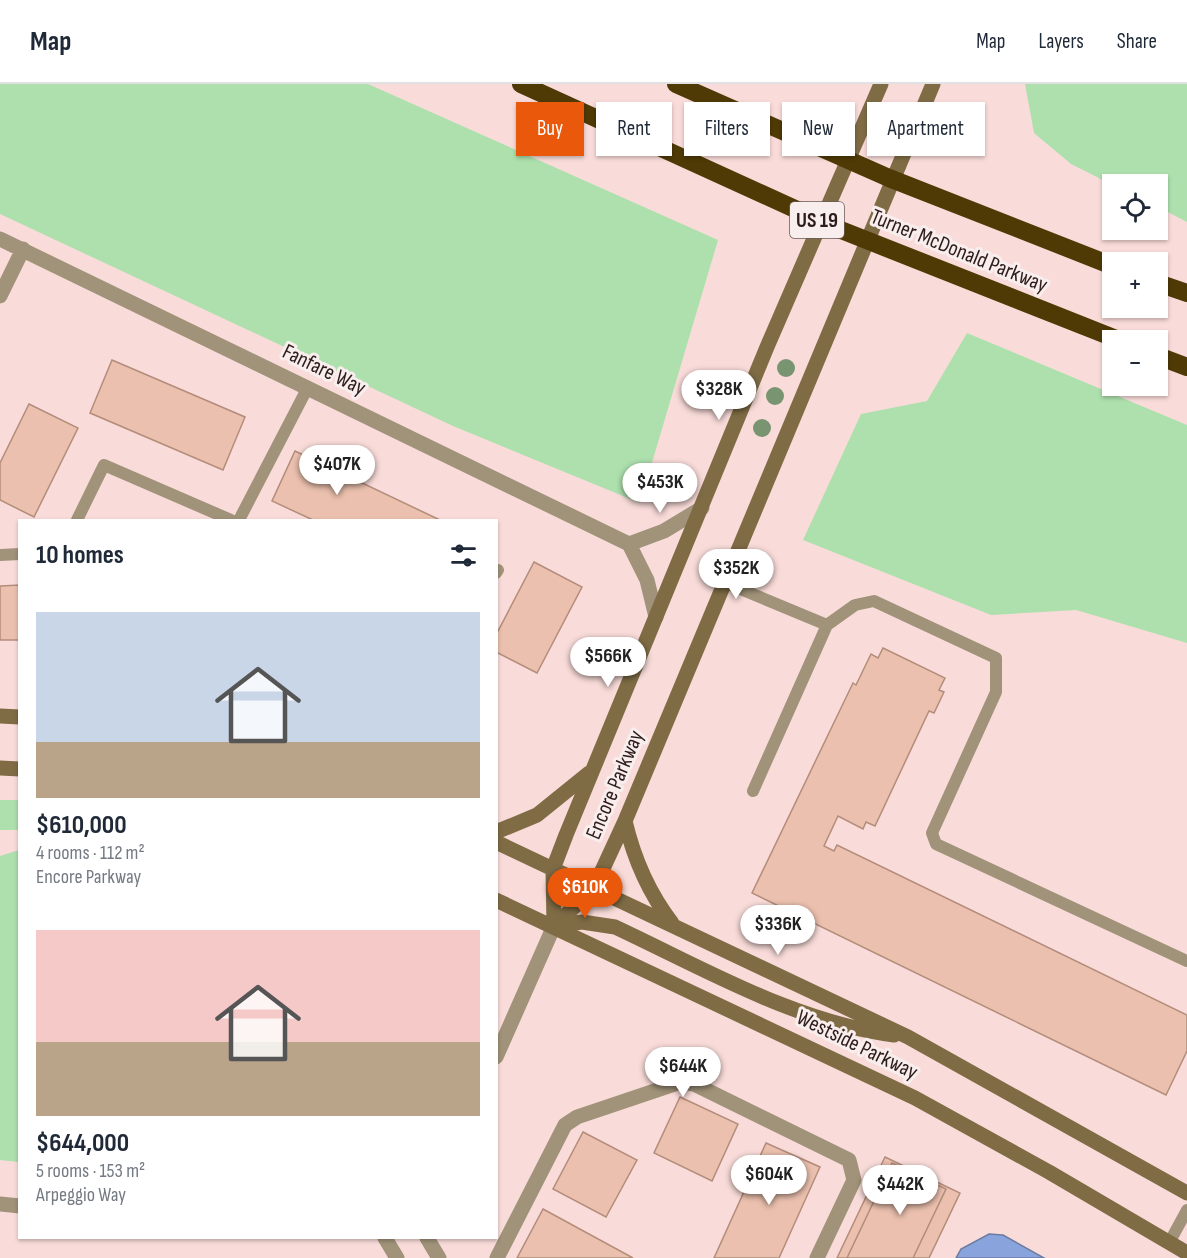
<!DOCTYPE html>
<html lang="en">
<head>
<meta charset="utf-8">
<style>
	:root { --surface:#fff; --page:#f6f6f7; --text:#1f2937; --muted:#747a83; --line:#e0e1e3; --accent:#ea580c }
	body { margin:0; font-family:"Sofia Sans Condensed",sans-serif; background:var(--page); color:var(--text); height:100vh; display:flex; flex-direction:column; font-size:22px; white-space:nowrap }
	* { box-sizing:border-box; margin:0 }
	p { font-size:20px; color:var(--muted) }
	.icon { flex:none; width:33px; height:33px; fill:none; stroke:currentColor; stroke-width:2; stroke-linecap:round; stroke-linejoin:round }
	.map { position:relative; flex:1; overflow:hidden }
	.drawer { position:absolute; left:18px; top:435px; width:480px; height:720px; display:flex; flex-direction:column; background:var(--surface); border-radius:0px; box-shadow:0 2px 4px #0004 }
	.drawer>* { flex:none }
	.guide { position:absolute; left:516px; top:18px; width:570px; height:54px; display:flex; gap:12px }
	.buttons { position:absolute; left:1102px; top:90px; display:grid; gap:12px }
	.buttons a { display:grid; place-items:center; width:66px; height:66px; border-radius:0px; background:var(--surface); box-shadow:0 2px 4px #0004; font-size:30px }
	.price { position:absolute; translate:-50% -51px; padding:0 14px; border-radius:21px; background:#fff; color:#222; font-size:20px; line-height:39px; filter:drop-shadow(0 2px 3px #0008) }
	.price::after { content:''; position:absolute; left:50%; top:36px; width:18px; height:14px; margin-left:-9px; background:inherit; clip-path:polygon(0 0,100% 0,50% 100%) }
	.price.current { background:var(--accent); color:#fff }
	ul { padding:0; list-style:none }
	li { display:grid; align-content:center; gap:12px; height:318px; padding:0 18px }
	li span { display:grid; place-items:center; height:186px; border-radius:0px; color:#555 }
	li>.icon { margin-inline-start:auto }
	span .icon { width:108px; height:108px; fill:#fffc; stroke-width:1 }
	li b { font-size:26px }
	h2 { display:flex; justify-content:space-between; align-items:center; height:72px; padding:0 18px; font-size:26px }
	.tag { padding:0 21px; border-radius:0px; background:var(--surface); box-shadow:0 2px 4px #0004; font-size:21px; line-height:54px }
	.tag.current { background:var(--accent); color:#fff }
	header { display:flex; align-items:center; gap:36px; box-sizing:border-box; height:84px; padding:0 30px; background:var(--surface); border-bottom:2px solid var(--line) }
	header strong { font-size:28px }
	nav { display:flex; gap:33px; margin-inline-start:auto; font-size:21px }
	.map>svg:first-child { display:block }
</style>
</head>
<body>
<header>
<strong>Map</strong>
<nav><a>Map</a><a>Layers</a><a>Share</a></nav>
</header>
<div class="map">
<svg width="1187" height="1174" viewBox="0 0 1187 1174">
	<rect width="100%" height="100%" fill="#f9dcd9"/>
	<path fill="#ade0ad" d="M0 0H368L718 156 640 419 453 342 0 130Z
		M1025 0H1187V138L1158 123V100L1113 101 1071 80 1034 49Z
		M967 249 1187 341V559L1076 526 991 531 803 456 861 330 927 317Z
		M0 716H19V746H0Z
		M19 766H20L19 1078 0 1076V772Z"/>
	<path fill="#89a4dd" stroke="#6d7ba2" stroke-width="1.5" d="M989 1150 1003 1151 1044 1174H956L961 1165Z"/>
	<path fill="#ebc0ae" stroke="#b48c7b" stroke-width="1.5" d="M112 276 245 333 223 386 90 329Z
		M29 320 78 344 34 433 0 416V379Z
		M295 367 440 436H313L272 417Z
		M534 478 582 503 537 589 496 568V551Z
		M20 501V556H0V502Z
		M883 564 945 594 939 606 944 608 934 629 929 627 875 742 866 738 863 745 838 732 824 762 834 767 837 761 1187 931V967L1166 1011 752 809 853 599 856 601 871 570 878 574Z
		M680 1013 738 1040 712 1097 654 1069Z
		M583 1048 637 1076 606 1133 553 1105Z
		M766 1059 820 1083 779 1174H714Z
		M885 1073 960 1109 929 1174H837Z
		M892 1079 946 1105 913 1174H847Z
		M543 1125 633 1174H517Z"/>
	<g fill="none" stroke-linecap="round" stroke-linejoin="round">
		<path stroke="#a09379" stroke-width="12" d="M77 436 104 381 231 436
			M239 436 308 303
			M0 471 20 470
			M496 489 498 486
			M726 499 827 541
			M753 707 827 541 855 521 874 517 996 574V608L932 749 936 760 1187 877
			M1169 1159 1187 1126"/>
		<path stroke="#a09379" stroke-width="15" d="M0 155 629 460 647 496 656 533
			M0 212 23 165
			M629 460 664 447 702 424
			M385 1154 397 1174
			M427 1154 439 1174
			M497 1174 565 1041 577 1033 681 998 694 1000 849 1076 854 1096 817 1174"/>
		<path stroke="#a09379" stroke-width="15" d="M496 973 554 842
			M0 1120 20 1122"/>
		<path stroke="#7f6c45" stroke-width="15" d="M0 632 20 633
			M0 684 20 685
			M625 737C634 775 648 808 672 839
			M496 748 537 731 589 689
			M496 758 908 953 1187 1109
			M496 816 915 1014 1049 1088 1187 1169
			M554 842 594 804 625 737 933 0
			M554 842 553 785 566 751 767 263 881 0
			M554 842 582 838 615 843C705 885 794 938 894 951"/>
		<path stroke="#4f3a06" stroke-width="18" d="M521 0 841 146 1119 256
			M676 0 889 94 1113 182
			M1158 199 1187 209
			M1158 272 1187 283"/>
	</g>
	<g fill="#799470">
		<circle cx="786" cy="284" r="9"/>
		<circle cx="775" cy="312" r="9"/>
		<circle cx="762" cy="344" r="9"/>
	</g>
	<g text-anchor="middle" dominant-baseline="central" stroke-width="6" stroke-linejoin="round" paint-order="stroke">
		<rect fill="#f8eeed" stroke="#6a5b59" stroke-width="1.5" x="790" y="118" width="54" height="36" rx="4.5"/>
		<g font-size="21" font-weight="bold" fill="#2d1c1a">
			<text x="817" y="136">US 19</text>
		</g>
		<g font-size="22" fill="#2d1c1a" stroke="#f8eeed">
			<text transform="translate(959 167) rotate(22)">Turner McDonald Parkway</text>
			<text transform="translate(324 286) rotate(26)">Fanfare Way</text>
			<text transform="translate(615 701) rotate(-67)">Encore Parkway</text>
			<text transform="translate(857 961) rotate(26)">Westside Parkway</text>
		</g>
	</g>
</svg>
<div class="buttons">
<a><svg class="icon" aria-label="locate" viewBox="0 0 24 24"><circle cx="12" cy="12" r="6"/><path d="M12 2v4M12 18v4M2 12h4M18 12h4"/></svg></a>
<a>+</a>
<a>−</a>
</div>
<b class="price" style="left:719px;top:337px">$328K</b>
<b class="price" style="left:337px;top:412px">$407K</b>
<b class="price" style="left:660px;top:430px">$453K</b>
<b class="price" style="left:736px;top:516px">$352K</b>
<b class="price" style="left:608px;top:604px">$566K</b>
<b class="price current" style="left:585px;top:835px">$610K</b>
<b class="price" style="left:778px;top:872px">$336K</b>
<b class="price" style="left:683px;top:1014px">$644K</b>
<b class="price" style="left:769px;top:1122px">$604K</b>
<b class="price" style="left:900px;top:1132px">$442K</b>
<div class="guide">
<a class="tag current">Buy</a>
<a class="tag">Rent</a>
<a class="tag">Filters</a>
<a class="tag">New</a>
<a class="tag">Apartment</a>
</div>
<section class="drawer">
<h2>10 homes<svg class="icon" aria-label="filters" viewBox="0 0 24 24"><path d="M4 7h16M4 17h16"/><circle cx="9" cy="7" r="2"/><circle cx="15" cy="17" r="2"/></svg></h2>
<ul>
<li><span style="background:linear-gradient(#c9d6e8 70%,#b9a48a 0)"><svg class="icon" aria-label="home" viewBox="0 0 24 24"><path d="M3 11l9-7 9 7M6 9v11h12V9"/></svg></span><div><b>$610,000</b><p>4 rooms · 112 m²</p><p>Encore Parkway</p></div></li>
<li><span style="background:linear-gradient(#f6c9c9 60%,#b9a48a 0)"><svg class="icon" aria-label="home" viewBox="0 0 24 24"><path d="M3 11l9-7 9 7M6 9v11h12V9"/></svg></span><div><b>$644,000</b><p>5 rooms · 153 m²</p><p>Arpeggio Way</p></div></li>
</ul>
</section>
</div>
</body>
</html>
